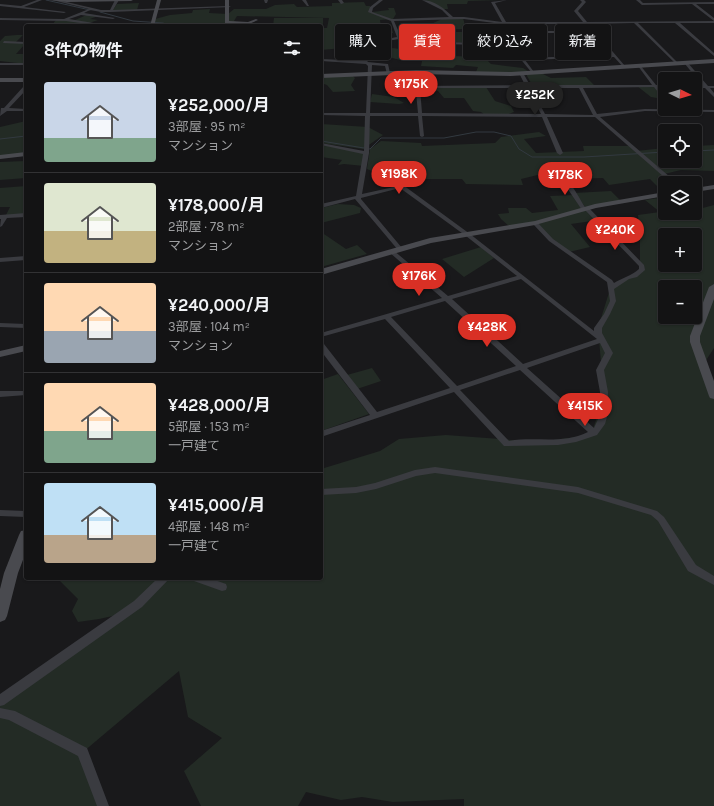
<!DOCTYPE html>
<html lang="ja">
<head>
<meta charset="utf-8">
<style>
	:root { --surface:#131314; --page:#202022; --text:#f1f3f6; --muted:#9d9ea0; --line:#323234; --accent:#d93025 }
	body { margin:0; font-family:Karla,"Noto Sans JP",sans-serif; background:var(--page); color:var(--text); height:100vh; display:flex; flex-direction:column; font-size:15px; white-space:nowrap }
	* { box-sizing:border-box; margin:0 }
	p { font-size:13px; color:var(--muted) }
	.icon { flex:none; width:22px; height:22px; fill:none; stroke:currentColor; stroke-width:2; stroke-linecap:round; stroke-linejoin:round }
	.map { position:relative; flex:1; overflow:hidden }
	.panel { position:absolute; left:24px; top:24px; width:299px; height:556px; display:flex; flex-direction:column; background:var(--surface); border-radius:4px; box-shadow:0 1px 3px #0004,0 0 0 1px var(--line) }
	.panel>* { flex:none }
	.top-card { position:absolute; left:335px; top:24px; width:319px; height:36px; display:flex; gap:8px }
	.needle { width:26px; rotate:95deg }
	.tools { position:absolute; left:658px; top:72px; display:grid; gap:8px }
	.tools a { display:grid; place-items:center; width:44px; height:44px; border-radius:4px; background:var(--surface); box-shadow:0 1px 3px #0004,0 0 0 1px var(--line); font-size:20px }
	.price { position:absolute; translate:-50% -34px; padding:0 9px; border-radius:14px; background:var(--accent); color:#fff; font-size:13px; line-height:26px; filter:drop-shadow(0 1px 2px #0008) }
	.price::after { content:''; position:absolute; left:50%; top:24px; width:12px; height:9px; margin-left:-6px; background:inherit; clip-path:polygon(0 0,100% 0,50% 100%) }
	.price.current { background:#222; color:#fff }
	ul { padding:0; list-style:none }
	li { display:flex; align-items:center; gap:12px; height:100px; padding:0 20px }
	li+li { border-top:1px solid var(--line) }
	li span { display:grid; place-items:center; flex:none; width:112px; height:80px; border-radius:4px; color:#555 }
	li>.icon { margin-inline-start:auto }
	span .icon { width:48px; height:48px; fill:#fffc; stroke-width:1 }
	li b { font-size:17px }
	h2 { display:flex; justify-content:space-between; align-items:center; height:48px; padding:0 20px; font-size:17px }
	.chip { padding:0 14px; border-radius:4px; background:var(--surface); box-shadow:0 1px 3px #0004,0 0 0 1px var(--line); font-size:14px; line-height:36px }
	.chip.current { background:var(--accent); color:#fff }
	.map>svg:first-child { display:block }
</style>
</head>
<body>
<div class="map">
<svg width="714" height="806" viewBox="0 0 714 806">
	<rect width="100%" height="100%" fill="#19191b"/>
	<path fill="#232b25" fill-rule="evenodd" d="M424 0H502L468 1 467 4H447L448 9H442Z
		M364 2 366 6H370V10L374 14 372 12 389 10 388 8H394L396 14 393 19 380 20 381 27H391L394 35 393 33H338H347L349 43 354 47 321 50V26H273L274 18H323V28H327L329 18 237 16 234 21 239 23H235L261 26H154L155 19 170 15 192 13 193 10 210 9 209 13 228 14 234 9H266L275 5 294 4 297 7 332 6V3Z
		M139 3 137 10 112 11 117 4Z
		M89 14 98 16 90 19 98 20 80 26H51L56 20H75Z
		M463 18 466 29 431 30V24L442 19Z
		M397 31H430L435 43H416L402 39Z
		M467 31 532 40 544 45 548 52 519 51 473 43Z
		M433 32H464L469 43 437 42Z
		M17 35H23L15 43H26L16 54H26V64L0 61V41L5 36Z
		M366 45 444 54 452 56 484 57 491 64 523 68 528 71 514 74 476 72 478 67 456 65 453 68 421 66 422 61 400 60 370 52 361 53Z
		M541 73 551 78 586 77 594 85H532L526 74Z
		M352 75 355 78 351 85 355 91 333 92 327 85 321 83V77Z
		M637 86 665 87V91L661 92 657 98 651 97Z
		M418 87H486L495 101 511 106 514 112 506 115H485L481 112 473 111 464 98H444L438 91 421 90Z
		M372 94 394 97 404 103 399 104 370 102Z
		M26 121V154L0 157V127Z
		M321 124 368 127 383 135 363 149 321 143Z
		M539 132 546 136 524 139 536 153 584 151 583 146H629L674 183H665L664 193 650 179 609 185 603 178 568 179 550 172 521 179 523 185 466 184 462 179H391L367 169 370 149 381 141 421 143 422 146 495 143 501 137Z
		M321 144 366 153 364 166 344 164 338 165 342 160 321 157Z
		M714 145V171L681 170 664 174 636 151 665 148V161H695V146Z
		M26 161V178L0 180V162Z
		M26 186V215H6L10 207H0V188Z
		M611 191 621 201 586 208 574 193Z
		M575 195 584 209 599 220 571 224 590 247 569 252 551 240 536 224 510 227 501 219 498 214 509 213 508 208H526L532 213 558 210 550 196Z
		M665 197V213H695V210L714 205V348L703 365 714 394V806H464V799L393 802 362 797 341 800 306 792 298 806H201L184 771 222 738 188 717 179 671 83 752 103 806H0V713H20L0 712V701L122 614 99 619 78 622 72 611 78 599 57 578H321V469L380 451 399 439 446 435 538 442 591 435 604 396 598 328 611 286 640 273V236L638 215 660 212 645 200ZM665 235H695V265H665ZM665 287H695V317H665Z
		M338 204 354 205 361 208 360 213 321 223V208Z
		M321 232 346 249 357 245 367 254 321 267Z
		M481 247 494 258 464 277 442 259Z
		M372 368 381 381 357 389 347 375Z
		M338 374 369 414 321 431V380Z"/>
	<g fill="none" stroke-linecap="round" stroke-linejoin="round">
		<path stroke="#323940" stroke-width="1" d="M46 0 90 10
			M100 12 133 21 163 23 171 26
			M0 139 26 136
			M321 141 370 149 381 138H444L476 132H494L511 136 519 149 532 157H584L665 152
			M695 151 714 150"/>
		<path fill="#3a3b40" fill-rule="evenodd" d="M37 0H42L24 7 66 12 64 13 0 6V4L21 6Z
			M52 0H58L101 10H110L115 0H119L113 10 229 6 231 7 111 12H101L90 10 84 13 115 18 113 19 81 15 69 19 112 26H102L66 21 0 20V18L64 19 89 9Z
			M264 0H268L267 3H265Z
			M302 0H306L309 6H307Z
			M338 0H342L344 3 341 4Z
			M379 0H383L373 8 372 12 392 19 449 17 442 10 422 0C434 0 445 9 453 17H464L502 22 491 2 507 0 495 3 506 22H583L574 11 582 2 580 0H584L586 2 578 11 587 22 714 21 692 4 642 5 636 0H640L643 3 714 2V4H696L714 18V23H680L714 53V56L675 23H638L677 62 676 64 634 23 589 24 625 66 624 68 614 57 525 60 534 72 532 73 514 51 477 45 413 43 399 39 375 43 366 49 363 52 364 57 368 62 388 64 390 73 387 74 385 66 372 65 370 113H418L414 72 416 71 418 72 419 86 525 85 519 73 521 72 523 73 530 85H652L638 66 640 65 656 85H665V87H658L665 97V101L654 87 583 88 597 114 645 109 714 110V112L645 111 600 117 677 183H671L595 117H547L563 153 560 155 557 153 542 117 422 116 424 136 422 137 420 136 418 116H370L369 153 362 194 403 185 470 234 594 331V328L604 314 610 301 607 282 549 241 533 224V222H537L553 239 612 280 614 283C622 278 631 276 639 269V266L585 210H582L561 179 551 174V172C567 171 577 195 585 207H588L644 265 645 270 637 277 629 279 614 289 616 301 610 314 602 328V333L613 353 604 370 608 392 607 417 605 424 597 435 576 442 558 445 504 446 454 392 321 437V431L370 415 321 351V344H324L377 412 450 388 385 319 321 337V333L442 298 389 252V250H393L448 296 517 276 466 236 400 188 361 198V199L402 248V250H398L355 199 321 208V204L356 196 363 154 321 145V143L364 151 365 116 321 115V113H366L368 66 366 64 321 61V59L364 61 360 57 359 52C369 40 383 40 397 37L391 21 368 12 370 7ZM464 19 502 24 501 25 503 26 506 24H585L591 31H519L517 32 519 33H593L612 55 523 58 516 49 477 43 413 41 401 37 394 21ZM420 88H527L541 114 422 113ZM531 88H579L593 115 545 114ZM521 279 597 339 523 364 452 299ZM445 301 516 366 457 386 391 317ZM600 343 605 353 596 370 600 392V409L599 417 594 428 527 368ZM520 370 588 432C561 445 536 436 509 441L460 390Z
			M4 41 26 42V44L3 43Z
			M685 62H687L708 86H714V88H710L714 93V97L705 88H695V86H703L685 64Z
			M0 63H26V65H0Z
			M24 86H26V90L9 108 26 109V111H7L0 116 1 108H4Z
			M26 213V217L7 218 2 226 0 227 1 219H0V215Z
			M26 256V260L0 262V258Z
			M0 323 26 324V328L0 327Z
			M0 391H26V395L0 397Z
			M435 467 578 487 657 511 664 517 696 565 714 576V585L688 571 658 521 651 515 578 493 435 473 416 476 376 489 356 493 321 495V489L356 487 375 483 415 470Z
			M0 510 26 511V517L0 516Z
			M158 578H170L142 607 4 705 0 706V694L134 601Z
			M193 578H209L226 584 227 587 226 590 222 591 194 581Z
			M0 708 15 711 87 748 109 806H97L78 756 9 720 0 718Z"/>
		<path fill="#494a4f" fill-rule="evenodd" d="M49 0H133L131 1 67 2Z
			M157 0H161L154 26H150Z
			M225 0H229V21L248 22 256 19 258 20 249 24 225 23Z
			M714 59V63L511 76 416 74 321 78V74L416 70 511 72Z
			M0 78H26V82H0Z
			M26 152V156L0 159V155Z
			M714 185V189L695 192V188Z
			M665 192V196L596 208 535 225 431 243 321 275V269L430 238 535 221 595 204Z
			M714 284V299L700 336V342L714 381V399L710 398 709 396 690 342V336L709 287Z
			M26 345V351L0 357V351Z
			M26 530V552L18 573 7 616 5 620 0 622V589L4 573 19 535 21 531Z"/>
	</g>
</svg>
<div class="tools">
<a><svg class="needle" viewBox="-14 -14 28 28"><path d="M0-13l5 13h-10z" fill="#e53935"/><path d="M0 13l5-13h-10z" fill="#9d9ea0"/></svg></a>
<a><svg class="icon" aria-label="locate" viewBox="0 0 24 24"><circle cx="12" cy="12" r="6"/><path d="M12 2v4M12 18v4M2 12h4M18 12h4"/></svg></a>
<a><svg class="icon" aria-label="layers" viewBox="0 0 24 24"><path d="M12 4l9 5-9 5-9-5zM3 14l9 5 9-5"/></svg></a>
<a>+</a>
<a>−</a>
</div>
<b class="price" style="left:411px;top:105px">¥175K</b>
<b class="price current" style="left:535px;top:116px">¥252K</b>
<b class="price" style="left:399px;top:195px">¥198K</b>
<b class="price" style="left:565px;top:196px">¥178K</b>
<b class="price" style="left:615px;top:251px">¥240K</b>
<b class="price" style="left:419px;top:297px">¥176K</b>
<b class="price" style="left:487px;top:348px">¥428K</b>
<b class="price" style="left:585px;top:427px">¥415K</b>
<div class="top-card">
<a class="chip">購入</a>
<a class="chip current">賃貸</a>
<a class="chip">絞り込み</a>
<a class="chip">新着</a>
</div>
<section class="panel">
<h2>8件の物件<svg class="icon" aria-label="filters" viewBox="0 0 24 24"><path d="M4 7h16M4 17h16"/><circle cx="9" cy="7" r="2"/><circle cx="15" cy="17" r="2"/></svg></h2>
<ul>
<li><span style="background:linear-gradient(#c9d6e8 70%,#7fa58c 0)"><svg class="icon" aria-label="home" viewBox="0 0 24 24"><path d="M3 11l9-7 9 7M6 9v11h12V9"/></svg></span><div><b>¥252,000/月</b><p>3部屋 · 95 m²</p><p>マンション</p></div></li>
<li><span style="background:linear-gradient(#dfe7d0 60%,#c2b280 0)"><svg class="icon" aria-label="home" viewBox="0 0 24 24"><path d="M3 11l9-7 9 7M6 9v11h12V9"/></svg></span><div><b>¥178,000/月</b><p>2部屋 · 78 m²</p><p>マンション</p></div></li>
<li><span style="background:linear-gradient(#ffd9b3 60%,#9aa5b1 0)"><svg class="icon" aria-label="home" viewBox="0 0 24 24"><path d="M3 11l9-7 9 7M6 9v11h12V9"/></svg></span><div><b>¥240,000/月</b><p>3部屋 · 104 m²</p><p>マンション</p></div></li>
<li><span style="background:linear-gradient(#ffd9b3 60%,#7fa58c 0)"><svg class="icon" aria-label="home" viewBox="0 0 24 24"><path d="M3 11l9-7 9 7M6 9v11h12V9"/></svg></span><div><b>¥428,000/月</b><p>5部屋 · 153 m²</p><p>一戸建て</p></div></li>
<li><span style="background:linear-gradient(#bfe0f5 65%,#b9a48a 0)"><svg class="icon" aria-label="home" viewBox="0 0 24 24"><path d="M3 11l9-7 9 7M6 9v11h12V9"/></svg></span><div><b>¥415,000/月</b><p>4部屋 · 148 m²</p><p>一戸建て</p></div></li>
</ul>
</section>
</div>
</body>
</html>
